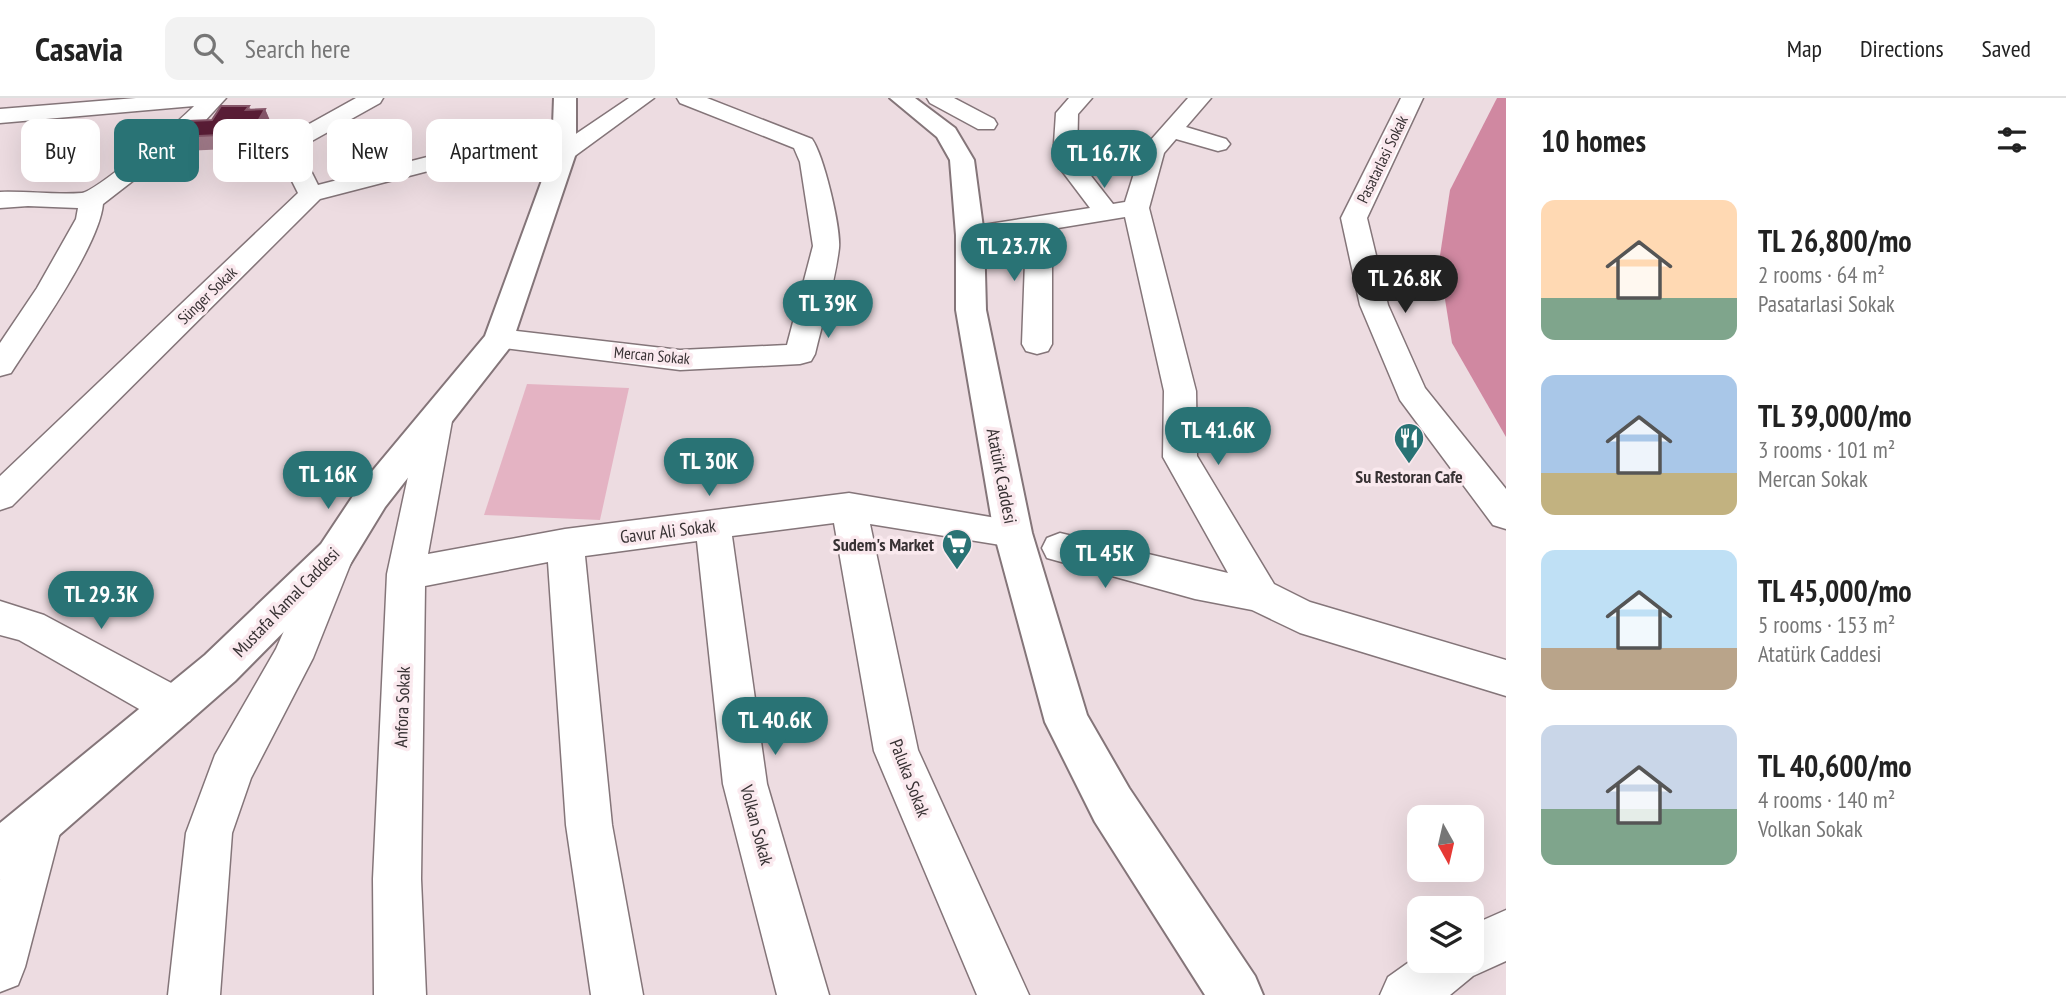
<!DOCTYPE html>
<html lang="en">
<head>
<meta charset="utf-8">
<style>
	:root { --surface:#fff; --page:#f2f2f2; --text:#222; --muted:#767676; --line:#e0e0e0; --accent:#297375 }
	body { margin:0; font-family:"PT Sans Narrow",sans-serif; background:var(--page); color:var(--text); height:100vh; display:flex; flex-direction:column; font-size:26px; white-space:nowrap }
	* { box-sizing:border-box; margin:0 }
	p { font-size:23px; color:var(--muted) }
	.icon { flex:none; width:38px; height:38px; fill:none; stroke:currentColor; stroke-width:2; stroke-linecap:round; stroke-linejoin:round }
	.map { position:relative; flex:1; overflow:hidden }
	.sheet { display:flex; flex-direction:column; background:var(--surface); width:560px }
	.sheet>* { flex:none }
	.hud { position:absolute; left:21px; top:21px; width:665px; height:63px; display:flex; gap:14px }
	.needle { width:46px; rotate:172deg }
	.buttons { position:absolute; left:1407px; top:707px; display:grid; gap:14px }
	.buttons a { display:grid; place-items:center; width:77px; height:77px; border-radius:14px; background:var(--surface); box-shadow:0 7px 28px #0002; font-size:35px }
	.price { position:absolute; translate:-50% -60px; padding:0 16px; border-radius:24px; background:var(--accent); color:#fff; font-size:23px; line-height:46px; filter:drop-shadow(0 2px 4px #0008) }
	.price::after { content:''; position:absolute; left:50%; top:42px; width:21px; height:16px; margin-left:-10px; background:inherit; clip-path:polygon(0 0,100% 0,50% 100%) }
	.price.current { background:#222; color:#fff }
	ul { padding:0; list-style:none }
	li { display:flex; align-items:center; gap:21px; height:175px; padding:0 35px }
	li span { display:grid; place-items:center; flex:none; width:196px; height:140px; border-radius:14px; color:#555 }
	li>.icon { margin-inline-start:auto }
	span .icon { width:84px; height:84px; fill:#fffc; stroke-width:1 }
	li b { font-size:30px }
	h2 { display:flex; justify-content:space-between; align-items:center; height:84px; padding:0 35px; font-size:30px }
	.pill { padding:0 24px; border-radius:14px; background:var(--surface); box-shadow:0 7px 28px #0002; font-size:24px; line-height:63px }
	.pill.current { background:var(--accent); color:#fff }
	header { display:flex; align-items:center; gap:42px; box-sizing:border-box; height:98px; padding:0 35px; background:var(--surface); border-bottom:2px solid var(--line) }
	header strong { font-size:33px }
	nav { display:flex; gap:38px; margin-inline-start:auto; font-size:24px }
	.search { width:490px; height:63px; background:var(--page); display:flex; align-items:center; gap:18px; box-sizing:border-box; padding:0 24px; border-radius:14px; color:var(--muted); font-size:26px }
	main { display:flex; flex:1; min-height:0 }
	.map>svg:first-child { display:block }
</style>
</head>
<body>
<header>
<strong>Casavia</strong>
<div class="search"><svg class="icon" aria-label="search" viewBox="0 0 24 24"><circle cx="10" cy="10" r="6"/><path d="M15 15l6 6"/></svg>Search here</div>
<nav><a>Map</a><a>Directions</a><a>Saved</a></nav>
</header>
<main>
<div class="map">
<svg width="1506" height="897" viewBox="0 0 1506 897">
	<rect width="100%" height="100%" fill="#eddce1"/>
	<path fill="#e4b3c3" d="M527 286 629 290 600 422 484 417Z"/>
	<path fill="#d088a1" d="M1497 0H1506V339L1452 245 1439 164 1450 92Z"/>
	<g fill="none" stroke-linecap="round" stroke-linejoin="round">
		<g stroke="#847579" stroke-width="3">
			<path id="street" d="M136 0H226L192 37 103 106C99 148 36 236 11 275L0 278V245L37 190 76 121 78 110 28 108 0 110V94C27 93 55 97 82 95 95 94 181 22 194 8L0 25V11Z
				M356 0H383L380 5 310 44 303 57 318 87 435 57 558 48 629 0H654L572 60 436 71 320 101 12 408 0 412V378L298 95 279 57 293 35Z
				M677 0H707L812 41C824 58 841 130 839 150 835 185 823 222 815 256L811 263 800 266 680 272 489 248 485 241 489 234 500 231 680 252 787 247 813 148 800 64 794 50 680 5Z
				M927 0H954L994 21 997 26 994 31H978L930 5Z
				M1069 0H1092L1078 16 1077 60 1113 106 1125 104 1141 53 1188 0H1211L1186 29 1226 41 1230 46 1226 51 1218 53 1176 41 1164 55 1149 110 1196 293 1197 358 1274 486 1310 504 1506 562V598L1300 535 1252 512 1195 501 1047 460 1042 450 1047 440 1060 435 1228 475 1163 359 1164 293 1125 119 1052 131V246L1048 253 1037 256 1026 253 1022 246 1026 136 970 145 961 143 957 137 961 131 970 129 1090 110 1053 61 1056 15Z
				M1401 0H1423L1367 120 1388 207 1425 290 1506 391V431L1493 427 1400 302 1360 207 1341 120Z
				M436 311 448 315 452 323 428 456 565 431 849 395 1026 425 1031 435 1026 445 1013 449 870 426 918 652 1029 897H977L874 653 834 425 732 438 767 686 829 897H777L723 686 697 443 585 458 612 727 643 897H591L566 727 548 464 425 488 421 781 426 897H374L373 781 387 476 420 323 424 315Z
				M335 442 348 446 354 457 313 560 251 680 232 735 220 897H168L186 735 215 657 276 551 322 446Z
				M0 503 44 517 190 595 196 609 190 623 175 628 160 623 19 542 0 537Z
				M40 700 56 707 63 723 25 869 18 887 0 894V782L24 707Z
				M1506 812V863L1473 878 1450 897H1380L1388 879 1419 857V863H1472V827Z"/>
		</g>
		<g stroke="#847579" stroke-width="4">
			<path id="secondary" d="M554 0H576V55L511 248 385 409 349 468 235 583 17 774 0 782V725L205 557 321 446 359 389 485 238 552 55Z
				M890 0H915L955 30 974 62 984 137 986 212 1032 435 1087 617 1129 690 1255 878 1263 897H1205L1095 724 1045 624 994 435 956 212V137L950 62 937 39Z"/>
		</g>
		<use href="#street" fill="#fff" fill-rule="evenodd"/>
		<use href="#secondary" fill="#fff" fill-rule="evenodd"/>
	</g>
	<path fill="#a47d8c" d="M249 8 251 12 265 11 271 25 263 39H257L250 50 184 53 176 39 212 22Z"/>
	<path fill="#87576a" d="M265 11 271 25 263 39 257 25Z
		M250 25 257 39 250 50 243 36Z"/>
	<path fill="#5b1e37" stroke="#87576a" stroke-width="2" d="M221 8H249L246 12 265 11 257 25H250L243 36 176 39 187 23 212 22Z"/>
	<defs>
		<g id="restaurant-pin" transform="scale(1.575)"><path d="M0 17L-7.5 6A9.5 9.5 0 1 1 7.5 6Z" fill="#297375" stroke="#fae9ee"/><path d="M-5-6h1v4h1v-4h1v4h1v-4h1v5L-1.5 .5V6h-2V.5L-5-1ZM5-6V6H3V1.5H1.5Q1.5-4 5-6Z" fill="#fff"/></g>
		<g id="supermarket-pin" transform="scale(1.575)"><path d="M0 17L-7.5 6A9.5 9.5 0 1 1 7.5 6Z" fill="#297375" stroke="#fae9ee"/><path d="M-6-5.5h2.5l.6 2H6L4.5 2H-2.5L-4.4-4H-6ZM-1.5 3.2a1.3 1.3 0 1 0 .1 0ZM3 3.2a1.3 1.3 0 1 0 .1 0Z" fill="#fff"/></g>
	</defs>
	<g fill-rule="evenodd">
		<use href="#restaurant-pin" x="1409" y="340"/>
		<use href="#supermarket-pin" x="957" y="446"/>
	</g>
	<g text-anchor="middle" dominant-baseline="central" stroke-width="7" stroke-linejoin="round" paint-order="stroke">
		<g font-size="16" fill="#373133" stroke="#fae9ee">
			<text transform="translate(1382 61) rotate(-64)">Pasatarlasi Sokak</text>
			<text transform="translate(207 197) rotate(-44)">Sünger Sokak</text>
			<text transform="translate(652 257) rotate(5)">Mercan Sokak</text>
		</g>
		<g font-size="18" fill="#373133" stroke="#fae9ee">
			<text transform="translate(1002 378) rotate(79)">Atatürk Caddesi</text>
			<text transform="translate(668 433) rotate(-7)">Gavur Ali Sokak</text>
			<text transform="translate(286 504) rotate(-46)">Mustafa Kamal Caddesi</text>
			<text transform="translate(402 609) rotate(-88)">Anfora Sokak</text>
			<text transform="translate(910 680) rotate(69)">Paluka Sokak</text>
			<text transform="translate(757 727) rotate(75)">Volkan Sokak</text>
		</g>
		<g font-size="18" font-weight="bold" fill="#373133" stroke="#fae9ee">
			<text x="1409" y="378">Su Restoran Cafe</text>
			<text x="934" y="446" text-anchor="end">Sudem's Market</text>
		</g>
	</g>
</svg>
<div class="buttons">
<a><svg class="needle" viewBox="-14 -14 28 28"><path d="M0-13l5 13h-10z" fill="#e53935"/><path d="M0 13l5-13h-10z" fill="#767676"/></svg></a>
<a><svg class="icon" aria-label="layers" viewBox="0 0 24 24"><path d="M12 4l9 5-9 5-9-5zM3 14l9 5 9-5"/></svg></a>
</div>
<b class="price" style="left:1104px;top:92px">TL 16.7K</b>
<b class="price" style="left:1014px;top:185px">TL 23.7K</b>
<b class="price current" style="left:1405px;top:217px">TL 26.8K</b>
<b class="price" style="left:828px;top:242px">TL 39K</b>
<b class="price" style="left:1218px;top:369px">TL 41.6K</b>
<b class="price" style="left:709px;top:400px">TL 30K</b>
<b class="price" style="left:328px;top:413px">TL 16K</b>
<b class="price" style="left:1105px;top:492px">TL 45K</b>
<b class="price" style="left:101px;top:533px">TL 29.3K</b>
<b class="price" style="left:775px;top:659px">TL 40.6K</b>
<div class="hud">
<a class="pill">Buy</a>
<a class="pill current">Rent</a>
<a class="pill">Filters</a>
<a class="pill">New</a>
<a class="pill">Apartment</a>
</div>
</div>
<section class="sheet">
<h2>10 homes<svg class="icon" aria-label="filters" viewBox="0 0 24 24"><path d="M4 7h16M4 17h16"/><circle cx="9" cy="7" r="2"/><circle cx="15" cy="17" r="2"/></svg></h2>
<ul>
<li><span style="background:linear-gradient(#ffd9b3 70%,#7fa58c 0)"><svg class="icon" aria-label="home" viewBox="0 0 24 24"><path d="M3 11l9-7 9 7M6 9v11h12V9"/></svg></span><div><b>TL 26,800/mo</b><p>2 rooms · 64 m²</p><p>Pasatarlasi Sokak</p></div></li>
<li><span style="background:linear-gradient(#a9c7e8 70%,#c2b280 0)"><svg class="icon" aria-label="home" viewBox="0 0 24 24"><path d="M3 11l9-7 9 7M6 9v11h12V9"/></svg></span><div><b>TL 39,000/mo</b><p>3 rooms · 101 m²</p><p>Mercan Sokak</p></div></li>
<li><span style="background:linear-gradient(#bfe0f5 70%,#b9a48a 0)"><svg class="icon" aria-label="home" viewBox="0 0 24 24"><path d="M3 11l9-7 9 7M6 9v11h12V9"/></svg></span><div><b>TL 45,000/mo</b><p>5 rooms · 153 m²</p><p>Atatürk Caddesi</p></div></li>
<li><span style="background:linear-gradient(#c9d6e8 60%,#7fa58c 0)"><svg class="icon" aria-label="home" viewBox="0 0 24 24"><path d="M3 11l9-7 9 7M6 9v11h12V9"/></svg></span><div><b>TL 40,600/mo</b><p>4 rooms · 140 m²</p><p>Volkan Sokak</p></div></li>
</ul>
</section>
</main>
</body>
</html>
